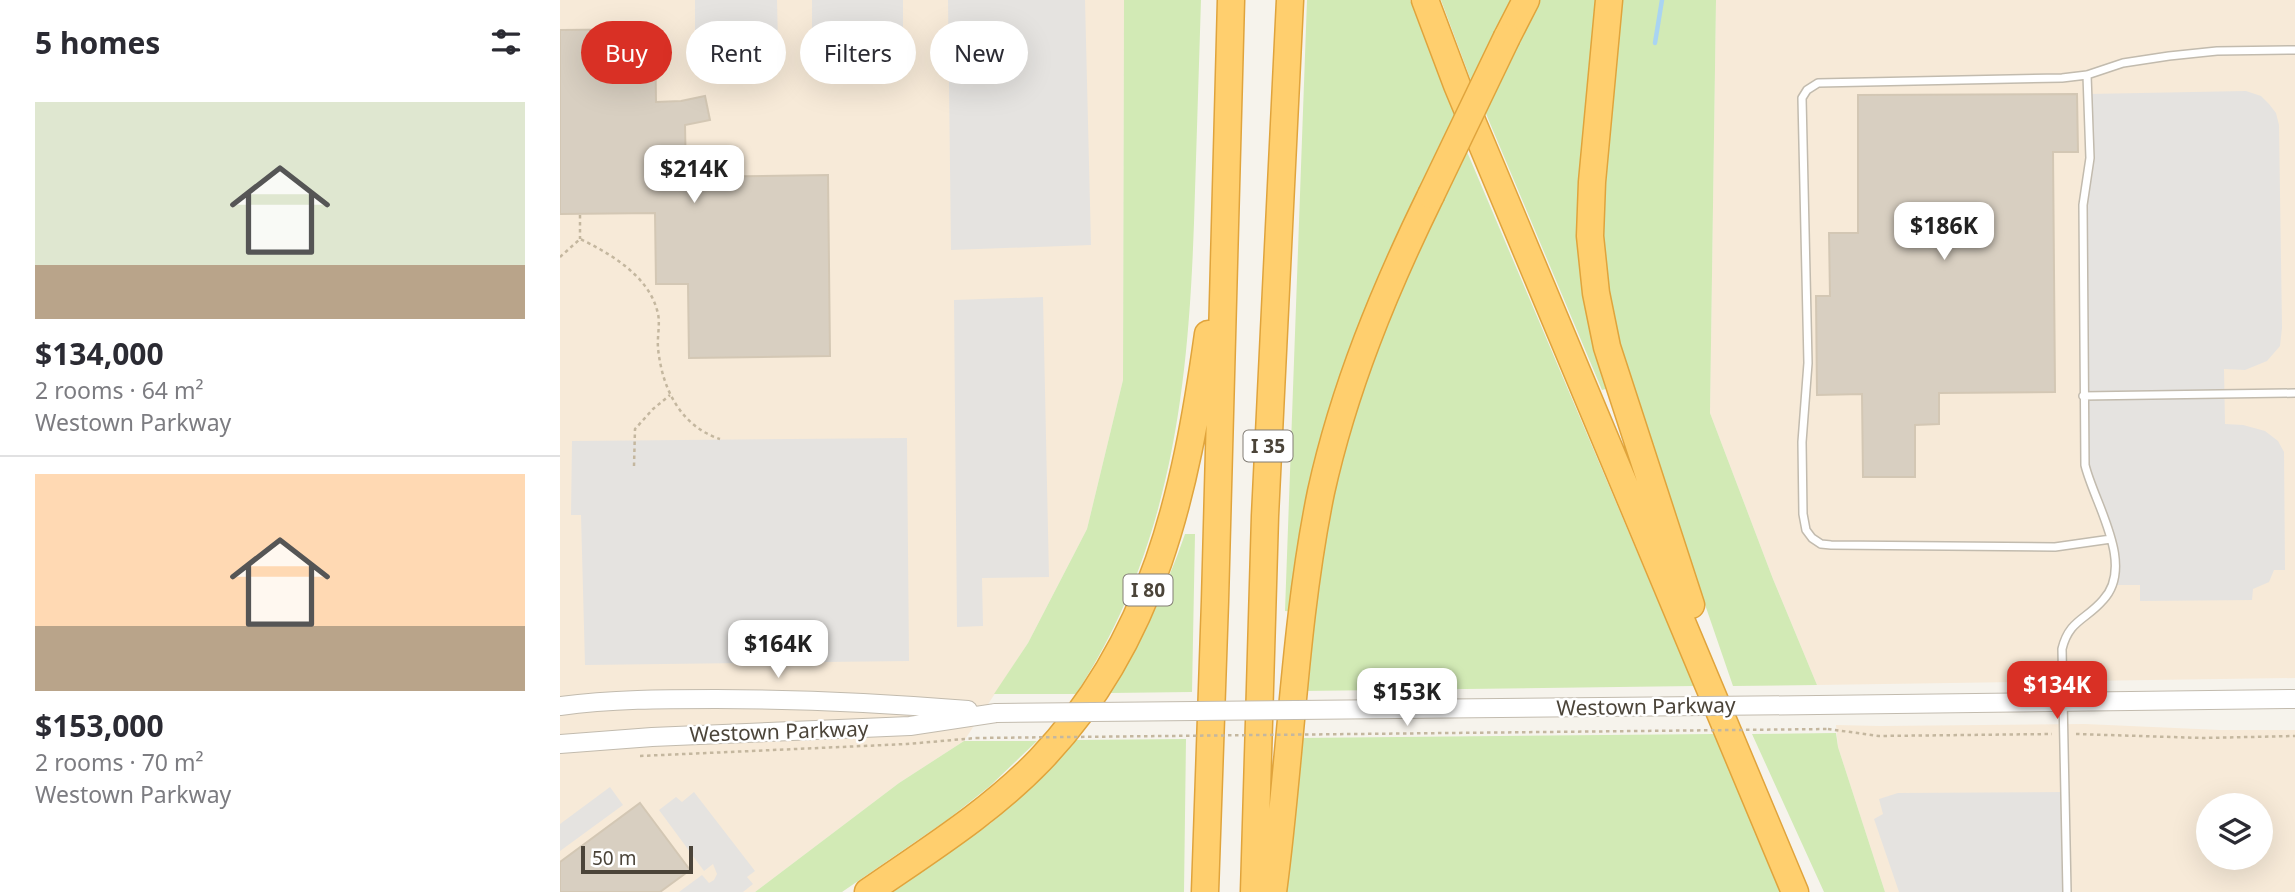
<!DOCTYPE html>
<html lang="en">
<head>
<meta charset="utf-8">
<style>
	:root { --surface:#fff; --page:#f7f7f7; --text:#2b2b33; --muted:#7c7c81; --line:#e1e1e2; --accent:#d93025 }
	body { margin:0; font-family:"Noto Sans",sans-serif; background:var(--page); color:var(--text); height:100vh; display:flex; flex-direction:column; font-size:26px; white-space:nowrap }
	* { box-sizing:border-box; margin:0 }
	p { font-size:23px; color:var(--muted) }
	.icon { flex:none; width:38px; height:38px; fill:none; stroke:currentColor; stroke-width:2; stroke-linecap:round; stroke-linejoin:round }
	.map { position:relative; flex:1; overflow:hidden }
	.details { display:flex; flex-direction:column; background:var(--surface); width:560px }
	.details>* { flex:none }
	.hud { position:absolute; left:21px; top:21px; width:665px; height:63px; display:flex; gap:14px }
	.tools { position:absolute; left:1636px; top:793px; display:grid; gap:14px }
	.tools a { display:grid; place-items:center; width:77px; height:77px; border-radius:50%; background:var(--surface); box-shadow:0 7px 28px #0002; font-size:35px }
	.scale { position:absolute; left:21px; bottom:18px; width:112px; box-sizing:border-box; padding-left:7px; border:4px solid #4b4439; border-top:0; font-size:19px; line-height:24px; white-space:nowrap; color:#4b4439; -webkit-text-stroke:5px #fff; paint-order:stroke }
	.price { position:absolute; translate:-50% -60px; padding:0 16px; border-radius:14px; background:#fff; color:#222; font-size:23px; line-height:46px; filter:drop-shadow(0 2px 4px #0008) }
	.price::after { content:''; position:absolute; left:50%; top:42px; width:21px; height:16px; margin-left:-10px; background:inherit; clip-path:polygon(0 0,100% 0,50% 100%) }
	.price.current { background:var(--accent); color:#fff }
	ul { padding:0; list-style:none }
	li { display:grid; align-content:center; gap:14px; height:371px; padding:0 35px }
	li+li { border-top:2px solid var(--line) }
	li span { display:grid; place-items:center; height:217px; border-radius:0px; color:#555 }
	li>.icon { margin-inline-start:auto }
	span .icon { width:126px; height:126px; fill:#fffc; stroke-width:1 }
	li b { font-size:30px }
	h2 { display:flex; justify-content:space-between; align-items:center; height:84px; padding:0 35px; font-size:30px }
	.chip { padding:0 24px; border-radius:32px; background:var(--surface); box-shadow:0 7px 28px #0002; font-size:24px; line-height:63px }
	.chip.current { background:var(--accent); color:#fff }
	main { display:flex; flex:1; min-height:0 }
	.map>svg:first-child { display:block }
</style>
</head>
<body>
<main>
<section class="details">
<h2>5 homes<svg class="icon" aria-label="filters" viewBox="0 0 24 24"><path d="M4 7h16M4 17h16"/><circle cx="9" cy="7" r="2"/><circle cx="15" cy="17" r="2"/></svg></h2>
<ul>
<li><span style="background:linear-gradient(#dfe7d0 75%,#b9a48a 0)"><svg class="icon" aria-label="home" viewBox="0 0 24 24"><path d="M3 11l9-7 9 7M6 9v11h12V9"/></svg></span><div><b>$134,000</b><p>2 rooms · 64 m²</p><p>Westown Parkway</p></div></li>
<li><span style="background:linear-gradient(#ffd9b3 70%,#b9a48a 0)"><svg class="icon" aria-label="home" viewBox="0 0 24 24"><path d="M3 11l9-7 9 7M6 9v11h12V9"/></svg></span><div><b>$153,000</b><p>2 rooms · 70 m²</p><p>Westown Parkway</p></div></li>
</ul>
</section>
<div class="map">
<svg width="1735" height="892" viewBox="0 0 1735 892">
	<rect width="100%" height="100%" fill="#f6f3ec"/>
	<path fill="#f7ead8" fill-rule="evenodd" d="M0 0H564L563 380 527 529 468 643 404 741 339 783 195 892H0Z
		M1156 0H1735V678L1257 685 1213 579 1150 413Z
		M1525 724 1660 730H1735V892H1325L1278 747 1276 725 1320 726ZM1648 805H1701V858H1648Z"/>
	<path fill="#d2eab5" d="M564 0H641C639 64 637 127 635 191 630 371 617 538 516 694H434L468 643 527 529 563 380Z
		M747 0H850L897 119 842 236 738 612 725 611Z
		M881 0H954L913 86Z
		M977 0H1036L1019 193 1049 388 1042 390 924 109Z
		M1058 0H1156L1150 413 1213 579 1257 685 1173 686 1086 433 1051 317 1040 217Z
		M905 147 1134 686 742 691 746 629 794 394Z
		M625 534H635L632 692 550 693C580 642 606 590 625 534Z
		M1276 733 1278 747 1325 892H1264L1192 734Z
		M1154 734 1220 892H723L738 738Z
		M626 739 624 892H333L431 823 460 797 513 740Z
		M404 741H477L430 786 387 820 282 892H195L339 783Z"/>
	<path fill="#e5e3e0" d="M135 0H217L218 43 200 54 135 30Z
		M252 0H343V32H252Z
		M388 0H525L531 245 391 250Z
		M1686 91 1701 96 1709 104 1716 113 1719 125 1722 328 1720 346 1707 361 1685 370 1664 369 1665 424 1683 425 1705 431 1718 441 1724 452 1725 570H1714L1709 582 1693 589 1692 600 1580 601V585H1553L1555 560 1525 465 1523 205 1530 158 1528 94Z
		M483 297 489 577 422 578 423 626 397 627 394 300Z
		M347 438 349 661 25 665 21 515H11L12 441Z
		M50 787 63 805 0 851V824Z
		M134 792 195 871 187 877 193 884 183 892H119L142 875 149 883 154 880 157 874 153 864 144 871 99 810 116 797 122 802Z
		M1505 792 1507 892H1339L1314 819 1323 814 1319 799 1338 793Z"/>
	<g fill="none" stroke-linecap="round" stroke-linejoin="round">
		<path stroke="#a9d4f2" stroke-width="4.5" d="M1095 43 1102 0"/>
	</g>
	<path fill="#d8cfc1" stroke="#d3c7b4" stroke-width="2" d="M95 29 96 102 121 101 145 96 150 120 125 125 126 177 268 175 270 356 129 358 128 284H96L95 213 0 214V30Z
		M1517 94 1518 152H1493L1495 392 1379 393V424L1355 425V477H1303L1302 394 1257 395 1256 296H1270L1269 233H1298V95Z
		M80 803 130 870 100 892H0V862Z"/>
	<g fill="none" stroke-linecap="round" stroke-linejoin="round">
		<g stroke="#c2bbae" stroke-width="10">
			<path id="service" d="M1523 396 1735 393
				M1551 539 1495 547 1271 545 1261 544 1252 538 1246 530 1243 514 1242 442 1248 363 1242 98 1247 90 1258 83 1502 78 1527 75 1563 63 1609 56 1657 51 1735 50
				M1507 892 1502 649C1509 620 1526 620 1543 600 1576 565 1534 503 1525 465L1523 205 1530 158 1527 75"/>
		</g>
		<g stroke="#c2bbae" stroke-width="20">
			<path id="tertiary" d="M1258 705 1735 699
				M0 706C51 699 104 699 156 699 241 699 324 703 408 710
				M0 744 92 737 350 726 436 713"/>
		</g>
		<g stroke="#e0a43c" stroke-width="29">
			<path id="motorway" d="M865 0 897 85 1235 892
				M1049 0 1032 182 1030 236 1036 293 1047 347 1131 605
				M947 37 966 0
				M308 892C367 851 430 812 480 760 594 641 626 492 648 334
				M645 892 655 601 671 0
				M694 892 705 516 730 0
				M713 892C731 759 734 624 761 492 784 388 824 291 871 195"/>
		</g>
		<path stroke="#c4b79f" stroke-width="2.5" stroke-dasharray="3.5 3.5" stroke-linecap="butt" d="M20 215V239
			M0 257 20 239C50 253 88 276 97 310 101 322 97 335 98 348 102 388 120 426 160 439
			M74 466 75 429 93 409 110 395
			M1268 729 1319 736 1492 734
			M1516 734 1643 738 1735 736
			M80 756 347 744 416 738"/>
		<use href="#service" stroke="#fff" stroke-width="7"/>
		<use href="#tertiary" stroke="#fff" stroke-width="18"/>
		<use href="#motorway" stroke="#ffcf6e" stroke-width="26"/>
		<g stroke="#c2bbae" stroke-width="20" stroke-linecap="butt">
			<path id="tertiary-bridge" d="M436 713 1258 705"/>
		</g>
		<g stroke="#e0a43c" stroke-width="29" stroke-linecap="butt">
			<path id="motorway-bridge" d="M871 195 947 37"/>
		</g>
		<path stroke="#c4b79f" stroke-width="2.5" stroke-dasharray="3.5 3.5" stroke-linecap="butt" d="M416 738 1268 729"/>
		<use href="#tertiary-bridge" stroke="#fff" stroke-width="18"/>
		<use href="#motorway-bridge" stroke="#ffcf6e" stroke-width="26"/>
	</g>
	<g text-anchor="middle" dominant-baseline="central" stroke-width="5" stroke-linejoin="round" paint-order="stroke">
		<g fill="#fff" stroke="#817c74" stroke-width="2">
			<rect x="683.5" y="430.5" width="49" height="31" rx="5"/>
			<rect x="563.5" y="574.5" width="49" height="31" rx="5"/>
		</g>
		<g font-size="19" font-weight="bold" fill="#4b4439">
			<text x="708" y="446">I 35</text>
			<text x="588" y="590">I 80</text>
		</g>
		<g font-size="21" fill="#4b4439" stroke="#fff">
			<text transform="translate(1086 706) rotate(-1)">Westown Parkway</text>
			<text transform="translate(219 731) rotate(-2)">Westown Parkway</text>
		</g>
	</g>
</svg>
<div class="tools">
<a><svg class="icon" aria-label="layers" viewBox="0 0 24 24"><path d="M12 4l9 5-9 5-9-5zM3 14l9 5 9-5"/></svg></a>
</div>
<div class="scale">50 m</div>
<b class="price" style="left:134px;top:205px">$214K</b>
<b class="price" style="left:1384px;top:262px">$186K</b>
<b class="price" style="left:218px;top:680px">$164K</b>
<b class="price current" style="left:1497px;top:721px">$134K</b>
<b class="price" style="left:847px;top:728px">$153K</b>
<div class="hud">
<a class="chip current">Buy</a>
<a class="chip">Rent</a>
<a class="chip">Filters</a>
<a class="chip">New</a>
</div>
</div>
</main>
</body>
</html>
